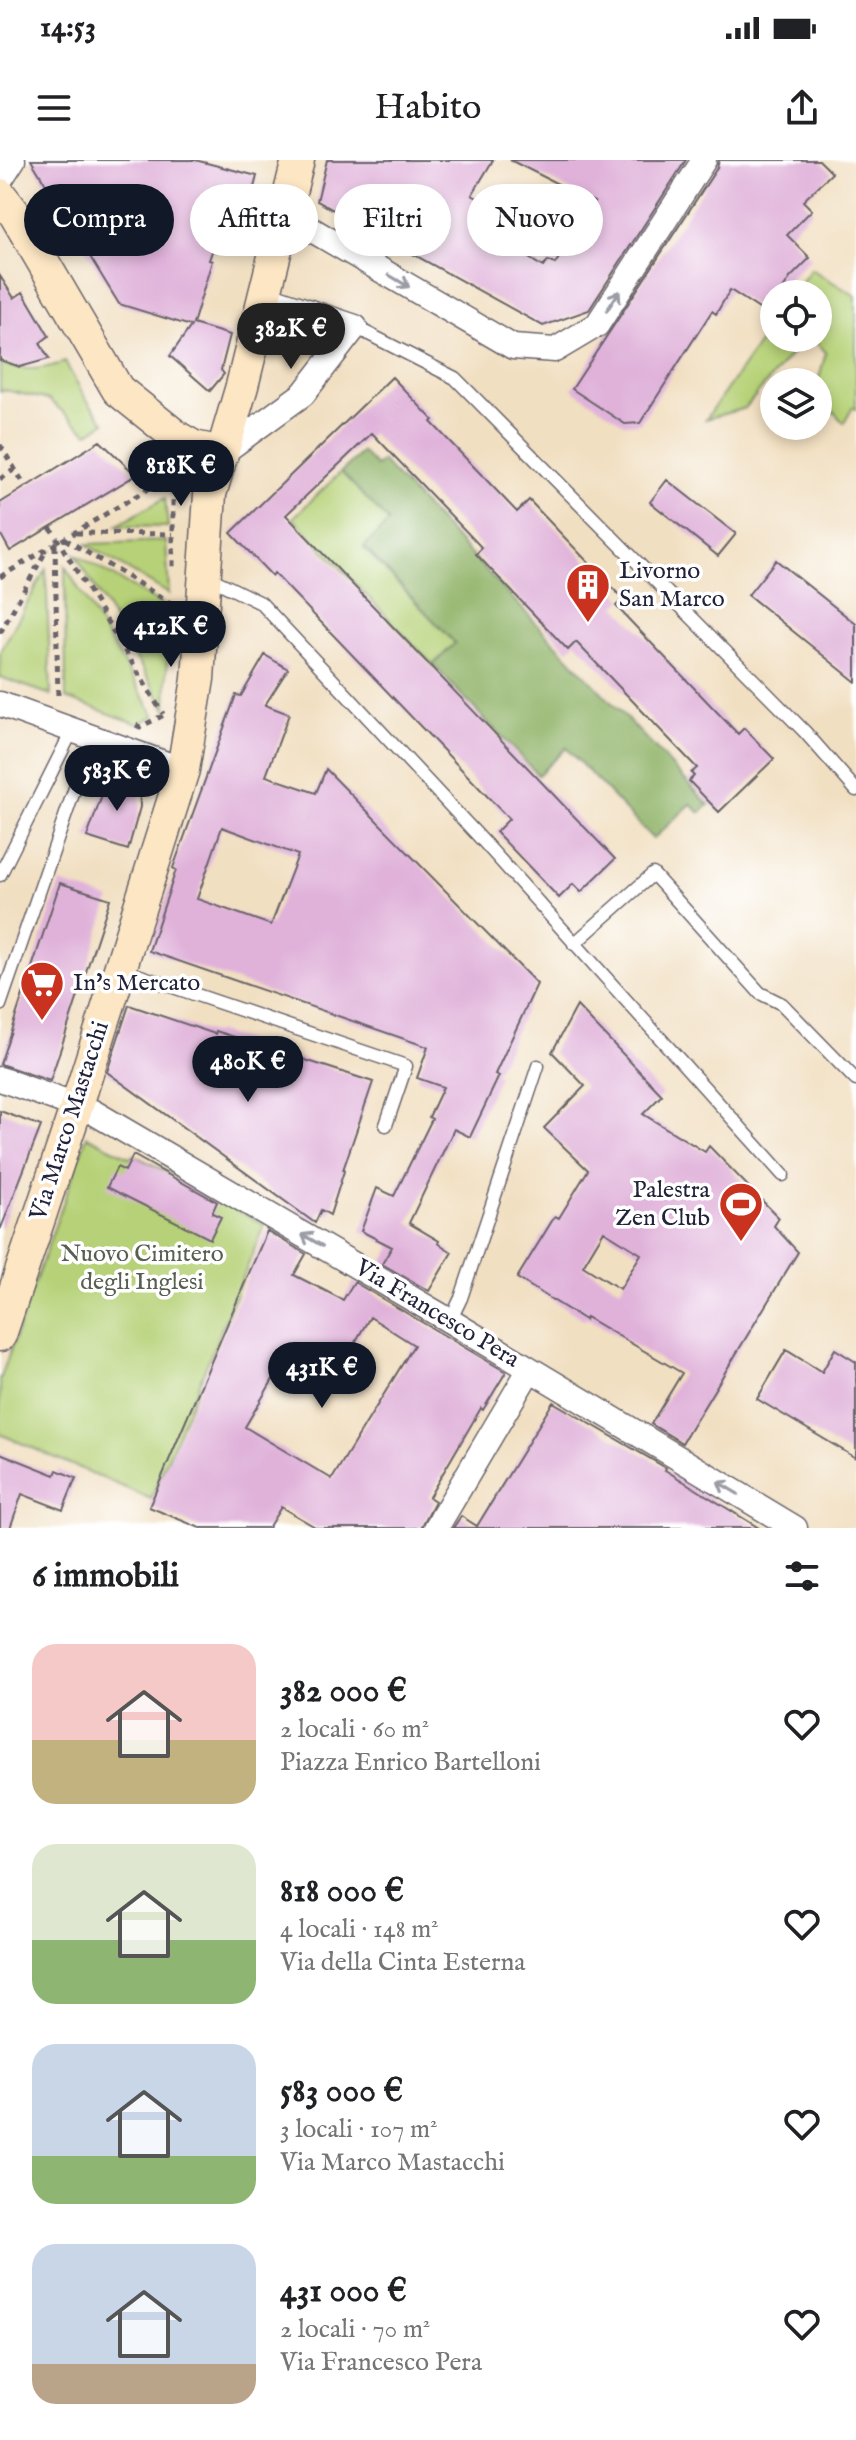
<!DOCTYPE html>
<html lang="it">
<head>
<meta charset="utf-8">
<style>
	:root { --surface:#fff; --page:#f6f6f6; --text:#202124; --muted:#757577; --accent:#111827 }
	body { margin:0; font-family:"IM FELL English",serif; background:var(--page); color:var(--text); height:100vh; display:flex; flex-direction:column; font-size:30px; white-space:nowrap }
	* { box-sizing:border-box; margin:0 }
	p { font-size:26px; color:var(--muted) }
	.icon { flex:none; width:44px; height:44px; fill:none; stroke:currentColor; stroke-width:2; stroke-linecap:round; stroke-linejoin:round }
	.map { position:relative; height:1368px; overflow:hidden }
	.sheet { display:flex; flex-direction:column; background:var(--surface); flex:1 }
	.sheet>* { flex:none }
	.top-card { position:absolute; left:24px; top:24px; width:808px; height:72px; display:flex; gap:16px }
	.buttons { position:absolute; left:760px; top:120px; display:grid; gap:16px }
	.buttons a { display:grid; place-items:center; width:72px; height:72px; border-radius:50%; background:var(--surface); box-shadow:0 4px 12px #0003; font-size:40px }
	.price { position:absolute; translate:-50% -68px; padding:0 18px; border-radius:28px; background:var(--accent); color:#fff; font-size:26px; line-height:52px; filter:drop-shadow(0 2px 4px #0008) }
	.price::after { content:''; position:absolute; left:50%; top:48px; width:24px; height:18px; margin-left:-12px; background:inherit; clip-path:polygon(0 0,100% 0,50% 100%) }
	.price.on { background:#222; color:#fff }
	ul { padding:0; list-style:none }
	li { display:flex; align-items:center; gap:24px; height:200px; padding:0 32px }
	li span { display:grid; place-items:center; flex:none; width:224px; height:160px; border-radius:24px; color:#555 }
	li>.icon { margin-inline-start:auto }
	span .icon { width:96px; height:96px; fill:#fffc; stroke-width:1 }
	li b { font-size:34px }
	h2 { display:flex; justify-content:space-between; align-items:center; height:96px; padding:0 32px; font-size:34px }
	.pill { padding:0 28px; border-radius:36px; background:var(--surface); box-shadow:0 4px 12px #0003; font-size:28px; line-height:72px }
	.pill.on { background:var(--accent); color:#fff }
	.status { display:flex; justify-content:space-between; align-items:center; height:56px; padding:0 40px; background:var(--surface); direction:ltr }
	.status svg { height:22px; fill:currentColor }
	header { display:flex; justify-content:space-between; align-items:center; height:104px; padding:0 32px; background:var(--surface); font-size:36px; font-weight:600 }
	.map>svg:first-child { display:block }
</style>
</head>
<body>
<div class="status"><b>14:53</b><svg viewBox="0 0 49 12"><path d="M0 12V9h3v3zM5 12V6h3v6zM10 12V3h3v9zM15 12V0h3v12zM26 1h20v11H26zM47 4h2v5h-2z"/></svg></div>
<header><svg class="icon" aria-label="menu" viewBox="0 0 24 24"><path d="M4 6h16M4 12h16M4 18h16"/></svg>Habito<svg class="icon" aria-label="share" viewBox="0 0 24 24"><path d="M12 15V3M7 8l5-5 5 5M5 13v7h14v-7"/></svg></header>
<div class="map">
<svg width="856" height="1368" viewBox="0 0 856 1368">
	<rect width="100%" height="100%" fill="#fff"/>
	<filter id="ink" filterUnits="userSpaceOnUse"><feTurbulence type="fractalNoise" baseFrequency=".0125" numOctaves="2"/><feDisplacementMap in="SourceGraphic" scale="16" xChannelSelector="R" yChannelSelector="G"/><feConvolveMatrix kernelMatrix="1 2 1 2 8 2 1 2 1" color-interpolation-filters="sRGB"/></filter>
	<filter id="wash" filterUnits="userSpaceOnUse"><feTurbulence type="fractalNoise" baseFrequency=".006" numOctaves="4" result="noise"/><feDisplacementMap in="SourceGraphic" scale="32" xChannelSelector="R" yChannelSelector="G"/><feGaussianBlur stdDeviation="1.8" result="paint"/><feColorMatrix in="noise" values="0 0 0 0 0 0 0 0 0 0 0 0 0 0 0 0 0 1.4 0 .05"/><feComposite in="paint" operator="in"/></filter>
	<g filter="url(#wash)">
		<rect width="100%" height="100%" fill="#f1dfc1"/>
		<path fill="#b6d177" stroke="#6c7a59" stroke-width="2" d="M811 109 856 136V249L853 247 844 263 818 235V222L826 192 811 178H818V134H793Z
			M774 162V178H805L745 248 706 259Z
			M65 202 86 239 105 262 88 273 49 240 5 230 0 231V203C21 212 43 210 65 202Z
			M341 312 390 362 364 388 456 484 433 505 293 358Z
			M165 338 168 367 116 366Z
			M166 381 169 434 86 384Z
			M75 394 169 449 166 549Z
			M65 406 155 556 138 564 66 538Z
			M46 409 51 535 0 517V492Z
			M87 976 131 998 133 995 220 1037 218 1041 265 1064 151 1339 0 1274V1220Z"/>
		<path fill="#90b368" stroke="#596a52" stroke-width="2" d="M362 292 376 306 382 301 709 645 700 653 691 644 653 679 566 588 538 615 433 505 455 483 364 387 389 362 341 312Z"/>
		<g id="blocks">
			<path fill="#e0b2da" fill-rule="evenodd" d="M31 0H195L257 16 244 66 223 60 209 100 212 101 193 164 230 175 221 210 224 214 210 231 170 196 191 166 119 144Z
				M327 0H493L472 35 523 64 510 86 543 107 548 101 555 104 594 42 510 0H686L589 150 543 166 317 41Z
				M719 0H819L832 13 803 41 812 50 787 75 810 98 790 118 780 134H774V143L767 154 730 130 716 154 712 151 640 263 625 264 572 229 717 8Z
				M0 116 14 138 23 132 49 176 40 183 49 199 20 207 0 200Z
				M392 217 433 260 431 262 517 352 529 340 623 439 616 446 738 574 744 568 774 599 719 652 689 621 694 616 691 613 697 608 576 482 568 490 476 394 482 388 372 273 286 355 615 699 581 732 573 724 559 738 496 672 509 659 274 413 272 416 231 373Z
				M100 281 136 315 10 391 0 373V343Z
				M667 320 736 374 718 396 650 342Z
				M776 400 856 464V522L748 435Z
				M265 495 288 509 265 545 289 554 266 616 316 633 326 609 537 824 495 914 499 916 470 977 454 969 409 1063 439 1081 438 1083 452 1092 429 1131 382 1104 392 1087 361 1071 377 1028 394 1036 432 959 429 957 443 927 417 918 428 887 149 791 176 710 173 708 236 535 241 536ZM222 667 298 695 271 765 197 739Z
				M108 619 139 620 140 647 128 690 87 677Z
				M60 723 110 739 50 921 0 904Z
				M129 845 215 874 216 871 373 922 343 1010 344 1011 330 1055 321 1050 315 1063 107 912Z
				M577 846 662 935 643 954 705 992 709 986 779 1058 774 1066 798 1092 682 1283 651 1264 682 1213 586 1157 585 1160 517 1118 555 1056 559 1058 588 1010 544 968 585 926 552 892ZM604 1071 641 1094 620 1129 583 1106Z
				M0 951 41 966 1 1068 0 1067Z
				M133 995 217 1042 212 1053 221 1057 210 1079 107 1027 117 1007 125 1011Z
				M267 1071 306 1094 294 1115 343 1140 354 1122 506 1212 483 1250 481 1248 429 1337 435 1341 421 1368H317L281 1347 268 1368H200L149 1347ZM370 1157 414 1185 332 1319 245 1267 285 1199 330 1225Z
				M835 1189 856 1202V1298L757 1239 786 1190 822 1212Z
				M553 1242 666 1308 665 1310 759 1368H453L461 1356 477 1366Z
				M0 1293 55 1315 57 1310 76 1318 63 1350 22 1334 10 1368H0Z"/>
		</g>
	</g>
	<g filter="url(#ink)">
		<use href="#blocks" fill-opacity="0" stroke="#6a646a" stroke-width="2"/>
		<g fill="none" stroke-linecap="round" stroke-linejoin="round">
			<g stroke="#6a646a" stroke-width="15">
				<path id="lane" d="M355 167 455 218 805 572 856 630
					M208 417 261 443 484 682 783 1015
					M0 715 72 571
					M574 784 653 714 760 833 782 844 856 920
					M123 810 406 906 386 965
					M0 845 75 628 96 579
					M450 1161 461 1138 538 906"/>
			</g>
			<g stroke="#6a646a" stroke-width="27">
				<path id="street" d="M0 20 13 0
					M283 53 513 187 555 190 597 165 704 0
					M222 293 303 234 355 167 262 136
					M0 544 183 610
					M0 919 93 952 450 1161 795 1368
					M436 1368 530 1209"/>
			</g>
			<g stroke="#6a646a" stroke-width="35">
				<path id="secondary" d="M0 35 15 54 118 230 178 278 194 287 222 293
					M0 1175 77 945 183 610 198 519 210 334 242 226 298 0"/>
			</g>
			<path stroke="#6a646a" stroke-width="5" stroke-dasharray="6 6" stroke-linecap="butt" d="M0 285 26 327
				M0 319 15 309
				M50 367 163 554
				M76 373 173 374
				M65 379 174 445
				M55 385 58 540
				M0 417 161 321 173 324V412
				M0 473 47 389
				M136 565 140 567 164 555"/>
			<use href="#lane" stroke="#fff" stroke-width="12"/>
			<use href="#street" stroke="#fff" stroke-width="24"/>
			<use href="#secondary" stroke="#fce6c4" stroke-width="32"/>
		</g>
		<defs><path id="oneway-shaft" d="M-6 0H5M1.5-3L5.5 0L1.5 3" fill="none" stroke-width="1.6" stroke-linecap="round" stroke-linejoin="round" transform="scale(2)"/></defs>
		<g stroke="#9c9ca7">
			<use href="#oneway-shaft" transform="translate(399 121) rotate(31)"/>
			<use href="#oneway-shaft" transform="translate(613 141) rotate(-57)"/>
			<use href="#oneway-shaft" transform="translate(312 1080) rotate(-150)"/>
			<use href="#oneway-shaft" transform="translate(728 1328) rotate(-149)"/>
		</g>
	</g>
	<defs>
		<g id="building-pin" transform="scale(2.3)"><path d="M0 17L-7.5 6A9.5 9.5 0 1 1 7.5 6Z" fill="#c8321e" stroke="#fff"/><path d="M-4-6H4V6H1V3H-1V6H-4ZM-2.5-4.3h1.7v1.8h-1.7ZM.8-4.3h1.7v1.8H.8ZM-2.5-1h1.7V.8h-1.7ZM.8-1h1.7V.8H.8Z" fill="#fff"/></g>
		<g id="supermarket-pin" transform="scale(2.3)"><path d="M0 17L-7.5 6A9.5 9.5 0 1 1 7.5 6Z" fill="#c8321e" stroke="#fff"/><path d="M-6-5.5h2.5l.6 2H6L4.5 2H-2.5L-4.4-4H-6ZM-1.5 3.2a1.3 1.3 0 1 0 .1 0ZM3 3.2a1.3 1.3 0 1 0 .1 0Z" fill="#fff"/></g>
		<g id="stadium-pin" transform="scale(2.3)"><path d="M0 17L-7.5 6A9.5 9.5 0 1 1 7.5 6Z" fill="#c8321e" stroke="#fff"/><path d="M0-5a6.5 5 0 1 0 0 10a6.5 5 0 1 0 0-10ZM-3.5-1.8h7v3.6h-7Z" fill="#fff"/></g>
	</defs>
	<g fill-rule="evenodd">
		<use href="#building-pin" x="588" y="425"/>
		<use href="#supermarket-pin" x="42" y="823"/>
		<use href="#stadium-pin" x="741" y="1044"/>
	</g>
	<g text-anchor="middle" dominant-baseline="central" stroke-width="7" stroke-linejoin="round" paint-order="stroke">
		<g font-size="24" fill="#22223b" stroke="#fff" text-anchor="start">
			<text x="619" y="411">Livorno<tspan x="619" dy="28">San Marco</tspan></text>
			<text x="73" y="823">In's Mercato</text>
			<text x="710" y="1030" text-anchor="end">Palestra<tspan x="710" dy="28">Zen Club</tspan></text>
		</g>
		<g font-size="24" fill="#22223b" stroke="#fff">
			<text transform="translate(70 961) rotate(-72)">Via Marco Mastacchi</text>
			<text transform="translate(437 1154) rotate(31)">Via Francesco Pera</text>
		</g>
		<g font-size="24" fill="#565f50" stroke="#fff">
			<text x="142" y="1094">Nuovo Cimitero<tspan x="142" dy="28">degli Inglesi</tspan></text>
		</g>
	</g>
</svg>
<div class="buttons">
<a><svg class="icon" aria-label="locate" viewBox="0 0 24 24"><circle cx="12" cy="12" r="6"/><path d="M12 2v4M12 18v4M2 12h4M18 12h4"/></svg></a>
<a><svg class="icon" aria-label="layers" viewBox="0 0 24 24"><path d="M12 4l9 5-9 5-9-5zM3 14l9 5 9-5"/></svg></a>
</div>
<b class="price on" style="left:291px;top:211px">382K €</b>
<b class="price" style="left:181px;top:348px">818K €</b>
<b class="price" style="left:171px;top:509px">412K €</b>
<b class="price" style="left:117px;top:653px">583K €</b>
<b class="price" style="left:248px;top:944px">480K €</b>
<b class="price" style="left:322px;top:1250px">431K €</b>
<div class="top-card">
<a class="pill on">Compra</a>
<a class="pill">Affitta</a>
<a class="pill">Filtri</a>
<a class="pill">Nuovo</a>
</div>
</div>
<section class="sheet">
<h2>6 immobili<svg class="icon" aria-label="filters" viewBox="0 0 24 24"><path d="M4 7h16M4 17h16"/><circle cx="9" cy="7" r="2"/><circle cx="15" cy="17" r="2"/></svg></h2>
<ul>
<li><span style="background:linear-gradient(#f6c9c9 60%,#c2b280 0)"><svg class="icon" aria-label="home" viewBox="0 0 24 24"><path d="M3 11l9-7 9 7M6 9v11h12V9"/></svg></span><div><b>382 000 €</b><p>2 locali · 60 m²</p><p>Piazza Enrico Bartelloni</p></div><svg class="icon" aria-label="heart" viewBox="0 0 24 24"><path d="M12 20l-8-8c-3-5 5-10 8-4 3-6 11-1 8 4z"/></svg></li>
<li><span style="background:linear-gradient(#dfe7d0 60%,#8fb573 0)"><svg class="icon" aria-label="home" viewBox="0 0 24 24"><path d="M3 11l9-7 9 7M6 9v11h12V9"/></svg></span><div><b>818 000 €</b><p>4 locali · 148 m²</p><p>Via della Cinta Esterna</p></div><svg class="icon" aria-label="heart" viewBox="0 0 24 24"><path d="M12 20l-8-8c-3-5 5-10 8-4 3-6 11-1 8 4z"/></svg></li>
<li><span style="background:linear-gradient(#c9d6e8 70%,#8fb573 0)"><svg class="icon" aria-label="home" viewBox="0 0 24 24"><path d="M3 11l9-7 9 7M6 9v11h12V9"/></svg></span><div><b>583 000 €</b><p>3 locali · 107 m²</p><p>Via Marco Mastacchi</p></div><svg class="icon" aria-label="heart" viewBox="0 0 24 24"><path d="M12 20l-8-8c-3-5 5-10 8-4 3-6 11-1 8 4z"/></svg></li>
<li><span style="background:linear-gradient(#c9d6e8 75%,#b9a48a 0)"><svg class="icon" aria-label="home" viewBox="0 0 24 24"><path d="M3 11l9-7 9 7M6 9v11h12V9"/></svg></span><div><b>431 000 €</b><p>2 locali · 70 m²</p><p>Via Francesco Pera</p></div><svg class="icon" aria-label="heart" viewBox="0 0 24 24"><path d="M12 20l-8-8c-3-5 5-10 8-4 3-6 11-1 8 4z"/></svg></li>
</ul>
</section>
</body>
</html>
